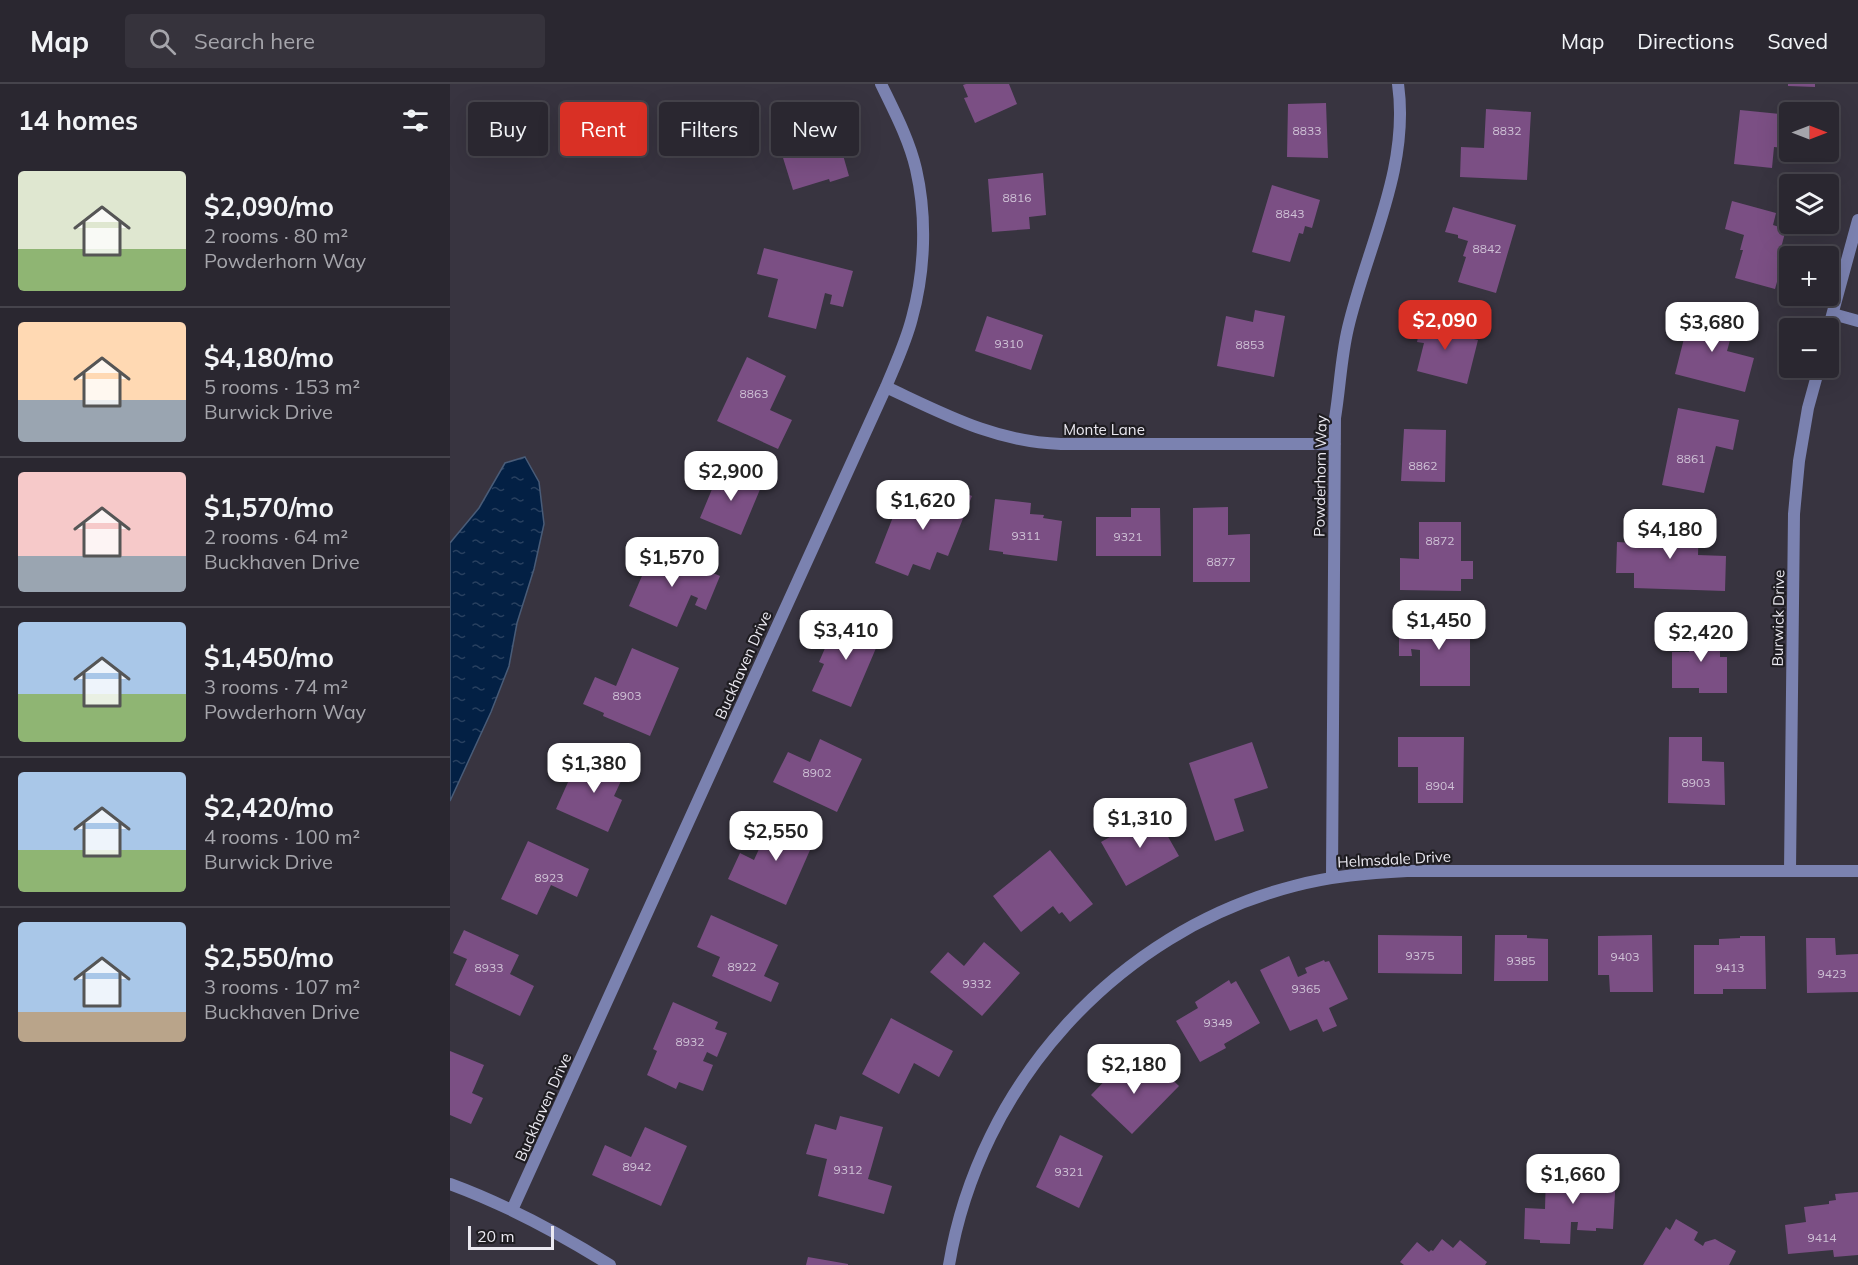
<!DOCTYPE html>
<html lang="en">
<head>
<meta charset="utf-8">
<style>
	:root { --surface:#2a2730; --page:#36333c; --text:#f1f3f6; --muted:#a5a5ab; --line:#46444c; --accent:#d93025 }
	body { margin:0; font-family:Mulish,sans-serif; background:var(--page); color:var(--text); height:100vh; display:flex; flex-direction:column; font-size:22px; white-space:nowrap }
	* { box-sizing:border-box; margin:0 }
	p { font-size:20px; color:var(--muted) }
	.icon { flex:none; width:33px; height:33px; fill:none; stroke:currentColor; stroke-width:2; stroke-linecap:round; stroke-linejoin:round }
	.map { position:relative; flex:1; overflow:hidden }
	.drawer { display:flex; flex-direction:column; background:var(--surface); width:450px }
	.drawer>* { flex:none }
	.hud { position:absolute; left:18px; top:18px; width:570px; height:54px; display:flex; gap:12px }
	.needle { width:39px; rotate:90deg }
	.tools { position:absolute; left:1329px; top:18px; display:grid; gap:12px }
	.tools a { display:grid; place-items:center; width:60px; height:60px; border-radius:6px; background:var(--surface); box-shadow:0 6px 24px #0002,0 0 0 2px var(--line); font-size:30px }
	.scale { position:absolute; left:18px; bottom:15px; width:86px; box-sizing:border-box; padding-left:6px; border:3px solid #ebe9f1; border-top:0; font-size:16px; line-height:21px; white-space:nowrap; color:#ebe9f1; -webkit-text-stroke:4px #1f1d22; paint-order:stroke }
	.price { position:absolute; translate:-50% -51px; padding:0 14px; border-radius:12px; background:#fff; color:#222; font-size:20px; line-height:39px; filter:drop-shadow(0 2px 3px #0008) }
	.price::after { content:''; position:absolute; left:50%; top:36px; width:18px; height:14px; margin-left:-9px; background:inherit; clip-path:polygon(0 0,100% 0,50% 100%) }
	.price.selected { background:var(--accent); color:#fff }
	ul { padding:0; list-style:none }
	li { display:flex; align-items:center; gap:18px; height:150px; padding:0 18px }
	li+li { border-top:2px solid var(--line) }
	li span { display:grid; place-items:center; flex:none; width:168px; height:120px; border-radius:6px; color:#555 }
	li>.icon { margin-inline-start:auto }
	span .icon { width:72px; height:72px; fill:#fffc; stroke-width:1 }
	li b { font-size:26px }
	h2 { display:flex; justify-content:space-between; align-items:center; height:72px; padding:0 18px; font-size:26px }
	.tag { padding:0 21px; border-radius:6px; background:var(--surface); box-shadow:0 6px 24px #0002,0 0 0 2px var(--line); font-size:21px; line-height:54px }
	.tag.selected { background:var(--accent); color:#fff }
	header { display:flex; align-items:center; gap:36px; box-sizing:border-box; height:84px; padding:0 30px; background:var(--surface); border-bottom:2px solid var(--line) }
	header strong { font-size:28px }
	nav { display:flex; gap:33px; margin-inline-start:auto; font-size:21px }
	.search { width:420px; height:54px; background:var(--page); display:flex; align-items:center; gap:15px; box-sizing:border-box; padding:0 21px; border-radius:6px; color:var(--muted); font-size:22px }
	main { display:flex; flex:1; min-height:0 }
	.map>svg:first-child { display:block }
</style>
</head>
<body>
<header>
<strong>Map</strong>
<div class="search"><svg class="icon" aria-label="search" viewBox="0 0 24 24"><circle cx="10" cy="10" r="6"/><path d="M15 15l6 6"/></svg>Search here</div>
<nav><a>Map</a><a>Directions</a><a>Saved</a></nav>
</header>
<main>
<section class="drawer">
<h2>14 homes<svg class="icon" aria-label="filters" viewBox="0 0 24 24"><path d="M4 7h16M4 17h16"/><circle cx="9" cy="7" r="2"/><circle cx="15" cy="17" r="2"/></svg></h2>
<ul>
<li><span style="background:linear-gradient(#dfe7d0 65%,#8fb573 0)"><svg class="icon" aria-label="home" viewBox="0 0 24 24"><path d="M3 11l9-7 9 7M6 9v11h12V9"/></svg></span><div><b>$2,090/mo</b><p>2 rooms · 80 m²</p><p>Powderhorn Way</p></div></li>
<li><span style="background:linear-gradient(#ffd9b3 65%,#9aa5b1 0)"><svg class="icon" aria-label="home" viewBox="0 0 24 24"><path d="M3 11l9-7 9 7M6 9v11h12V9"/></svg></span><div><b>$4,180/mo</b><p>5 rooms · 153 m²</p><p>Burwick Drive</p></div></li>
<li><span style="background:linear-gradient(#f6c9c9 70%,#9aa5b1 0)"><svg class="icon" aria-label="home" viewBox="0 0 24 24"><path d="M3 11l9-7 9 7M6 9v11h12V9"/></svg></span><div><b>$1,570/mo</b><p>2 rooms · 64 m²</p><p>Buckhaven Drive</p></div></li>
<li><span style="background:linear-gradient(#a9c7e8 60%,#8fb573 0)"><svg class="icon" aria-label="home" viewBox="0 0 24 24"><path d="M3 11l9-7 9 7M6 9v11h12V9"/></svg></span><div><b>$1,450/mo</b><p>3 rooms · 74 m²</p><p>Powderhorn Way</p></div></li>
<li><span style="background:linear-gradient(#a9c7e8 65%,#8fb573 0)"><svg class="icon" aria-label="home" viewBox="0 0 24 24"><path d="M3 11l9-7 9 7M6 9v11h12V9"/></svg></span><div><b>$2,420/mo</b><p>4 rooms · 100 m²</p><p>Burwick Drive</p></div></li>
<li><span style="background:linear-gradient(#a9c7e8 75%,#b9a48a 0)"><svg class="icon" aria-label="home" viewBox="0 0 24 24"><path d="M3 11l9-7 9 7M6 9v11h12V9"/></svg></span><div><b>$2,550/mo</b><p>3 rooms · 107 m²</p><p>Buckhaven Drive</p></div></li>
</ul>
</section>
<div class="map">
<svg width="1408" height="1181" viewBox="0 0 1408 1181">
	<defs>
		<pattern id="water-ripples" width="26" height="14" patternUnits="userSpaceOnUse" patternTransform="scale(1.5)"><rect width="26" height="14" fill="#032044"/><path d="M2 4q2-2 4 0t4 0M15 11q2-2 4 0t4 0" fill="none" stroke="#28405f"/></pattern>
	</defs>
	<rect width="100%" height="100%" fill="#383440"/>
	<path fill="url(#water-ripples)" stroke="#495c78" stroke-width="1.5" d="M75 373 89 398 94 440 84 485 67 539 59 582 41 628 0 717V459L29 424 55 379Z"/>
	<path fill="#7b4f84" d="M516 0H559L567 20 525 39 514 14 518 13 513 1Z
		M1338 0H1365V3L1338 2Z
		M876 19 878 74 837 73 838 20Z
		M1036 25 1081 28 1077 96 1010 93 1011 63 1034 64Z
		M1290 26 1340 31V64L1324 63 1322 84 1284 80Z
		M376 32 383 56 379 58 382 67 391 64 399 92 380 98 379 95 343 106 325 48Z
		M593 89 596 131 579 133 580 145 542 148 538 95Z
		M822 101 870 116 862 144 855 142 853 150 849 149 840 178 802 168Z
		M1282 117 1326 129 1323 141 1336 145 1331 164 1336 166 1325 205 1285 194 1293 166H1290L1294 151 1275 145Z
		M1003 123 1066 141 1046 209 1008 198 1016 173 1013 172 1018 157 1008 154V151L995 148Z
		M314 164 403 187 393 223 380 220 382 211 375 209 366 245 318 233 328 195 307 190Z
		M1242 223 1280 232 1276 248 1282 249 1277 267 1304 274 1295 308 1225 290Z
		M805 226 835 232 824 293 767 282 776 232 803 238Z
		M973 231 1002 239 999 249 1028 256 1017 300 967 287 974 259 967 258Z
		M537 232 593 251 581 286 525 267Z
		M297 273 336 292 320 326 342 336 328 365 267 337Z
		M1228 324 1289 336 1283 366 1266 362 1254 409 1212 401Z
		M954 345 996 346 995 398 951 397Z
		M270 386 311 403 291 451 250 434Z
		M490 399 522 412 498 472 487 468 480 486 463 480 458 492 425 479 450 415 480 427Z
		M545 415 581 419 580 430 594 431 593 434 612 437 607 477 553 470V468L539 466Z
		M778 423V451L800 450V498H743V424Z
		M681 424H710L711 472H646V433H681Z
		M969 438H1011V477H1023V495H1011V507L950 506V474L969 475Z
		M1185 440 1249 441 1248 471 1276 472 1275 507 1184 504V489H1166L1167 458 1185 459Z
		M204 464 270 492 256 526 245 521 248 514 241 511 227 543 179 522Z
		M389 532 432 550 401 623 362 607 374 580 369 578Z
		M949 538H1020V602H970V566L961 565 962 572H949Z
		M1239 544H1270V573H1277V609H1249V604H1222V568H1239Z
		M182 564 229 584 200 652 153 632 154 629 133 620 145 593 166 602Z
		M948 653H1014L1013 719H968V683H948Z
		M1219 653H1252V677L1274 678 1275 721 1218 719Z
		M370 655 412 675 387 728 323 698 338 668 360 678Z
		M802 658 818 704 784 715 794 747 765 757 739 679Z
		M147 670 177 684 164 712 172 716 158 748 106 725 123 687 137 693Z
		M704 728 729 772 676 802 651 758Z
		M327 733 367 750 336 821 278 795 290 769 304 776 314 754 317 756Z
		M78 757 139 785 127 813 101 801 87 831 51 815Z
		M600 766 643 820 620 838 612 828 609 830 603 822 571 848 543 812Z
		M261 831 328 861 314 892 329 899 321 918 262 892 270 873 247 863Z
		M14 846 69 871 60 890 84 902 70 932 5 901 17 875 3 869Z
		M928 851 1012 852V890L928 889Z
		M1045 851H1077V854L1098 855V897H1044Z
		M1202 851 1203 908H1160L1159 891H1148V852Z
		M1290 852H1315L1316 905H1273V910H1244V861H1269V855L1290 854Z
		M1356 854H1385L1386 871 1408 870V908L1357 909Z
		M534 858 570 889 532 932 480 888 498 868 514 882Z
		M839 872 848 893 857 889 855 884 874 876 875 878 879 877 898 915 879 924 887 942 873 948 867 935 840 947 810 886Z
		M779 896 781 900 786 897 810 939 774 960 776 964 750 978 726 937 748 924 745 918Z
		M223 918 268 938 265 945 277 949 267 973 257 968 253 977 263 981 253 1007 229 998 226 1005 197 991 207 967 203 965Z
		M441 934 503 967 489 993 464 979 449 1010 412 990Z
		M0 967 34 981 22 1009 33 1014 21 1040 0 1031Z
		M705 979 729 1002 682 1050 641 1011 670 981 688 998Z
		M390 1032 433 1043 418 1095 442 1102 434 1130 368 1112 377 1075 356 1070 365 1040 386 1046Z
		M195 1043 237 1062 211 1122 142 1091 155 1061 181 1073Z
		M610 1051 653 1072 629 1124 586 1103Z
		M1130 1075H1148V1091H1166L1163 1145 1146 1144V1147L1127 1146 1128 1138H1121L1120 1160 1090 1159V1156L1074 1155 1075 1124 1095 1125 1096 1089 1129 1090Z
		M1408 1108V1171L1384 1173 1383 1166 1338 1170 1335 1141 1356 1138 1354 1123 1379 1120V1117L1386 1116 1385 1110Z
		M1226 1135 1248 1148 1244 1156 1253 1162 1255 1158 1265 1155 1286 1167 1279 1181H1193L1216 1143 1220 1146Z
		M992 1155 1003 1164 1010 1156 1037 1178 1035 1181H954L950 1178 967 1158 979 1168 981 1166 983 1167Z
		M358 1173 398 1180V1181H356Z"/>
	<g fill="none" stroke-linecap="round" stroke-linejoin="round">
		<path stroke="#7b82b0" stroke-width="12" d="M1383 230 1408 237
			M1378 246 1408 136
			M436 303C494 330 545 358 611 360H885
			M1340 787 1344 430 1349 377 1358 324 1369 284
			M882 794 885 334C890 304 891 273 898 244 917 163 960 84 948 0
			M0 1100C57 1121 109 1149 160 1181
			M62 1126 436 303C445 281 456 258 462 234 475 187 477 133 466 85 459 55 444 27 431 0
			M499 1181C529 1001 666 848 844 802 881 792 919 789 957 787H1408"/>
	</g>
	<g text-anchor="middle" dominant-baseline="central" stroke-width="4.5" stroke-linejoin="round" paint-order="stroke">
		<g font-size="12" fill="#cfc2d6">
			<text x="857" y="46">8833</text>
			<text x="1057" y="46">8832</text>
			<text x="567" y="113">8816</text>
			<text x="840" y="129">8843</text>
			<text x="1037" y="164">8842</text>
			<text x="559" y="259">9310</text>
			<text x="800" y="260">8853</text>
			<text x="304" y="309">8863</text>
			<text x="1241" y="374">8861</text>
			<text x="973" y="381">8862</text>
			<text x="576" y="451">9311</text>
			<text x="678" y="452">9321</text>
			<text x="990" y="456">8872</text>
			<text x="771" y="477">8877</text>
			<text x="177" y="611">8903</text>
			<text x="367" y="688">8902</text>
			<text x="1246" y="698">8903</text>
			<text x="990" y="701">8904</text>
			<text x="99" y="793">8923</text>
			<text x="970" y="871">9375</text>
			<text x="1175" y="872">9403</text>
			<text x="1071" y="876">9385</text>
			<text x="292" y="882">8922</text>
			<text x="39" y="883">8933</text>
			<text x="1280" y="883">9413</text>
			<text x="1382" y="889">9423</text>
			<text x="527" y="899">9332</text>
			<text x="856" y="904">9365</text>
			<text x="768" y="938">9349</text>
			<text x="240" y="957">8932</text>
			<text x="187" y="1082">8942</text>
			<text x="398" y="1085">9312</text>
			<text x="619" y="1087">9321</text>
			<text x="1372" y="1153">9414</text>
		</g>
		<g font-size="15" fill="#ebe9f1" stroke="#1f1d22">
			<text x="654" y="345">Monte Lane</text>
			<text transform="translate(870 392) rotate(-89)">Powderhorn Way</text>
			<text transform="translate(1328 534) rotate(-89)">Burwick Drive</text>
			<text transform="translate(293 581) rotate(-66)">Buckhaven Drive</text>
			<text transform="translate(944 775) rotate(-3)">Helmsdale Drive</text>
			<text transform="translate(93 1023) rotate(-66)">Buckhaven Drive</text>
		</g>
	</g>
</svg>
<div class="tools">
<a><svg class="needle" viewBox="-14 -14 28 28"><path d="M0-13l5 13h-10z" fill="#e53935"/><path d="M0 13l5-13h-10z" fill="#a5a5ab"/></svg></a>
<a><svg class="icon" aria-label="layers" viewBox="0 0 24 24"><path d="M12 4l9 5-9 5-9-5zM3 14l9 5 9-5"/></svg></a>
<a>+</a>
<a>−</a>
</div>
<div class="scale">20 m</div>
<b class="price selected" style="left:995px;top:267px">$2,090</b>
<b class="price" style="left:1262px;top:269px">$3,680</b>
<b class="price" style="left:281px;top:418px">$2,900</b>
<b class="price" style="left:473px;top:447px">$1,620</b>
<b class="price" style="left:1220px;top:476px">$4,180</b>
<b class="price" style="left:222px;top:504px">$1,570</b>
<b class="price" style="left:989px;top:567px">$1,450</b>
<b class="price" style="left:396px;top:577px">$3,410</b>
<b class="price" style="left:1251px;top:579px">$2,420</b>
<b class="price" style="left:144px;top:710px">$1,380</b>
<b class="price" style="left:690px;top:765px">$1,310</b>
<b class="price" style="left:326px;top:778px">$2,550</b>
<b class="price" style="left:684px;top:1011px">$2,180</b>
<b class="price" style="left:1123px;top:1121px">$1,660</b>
<div class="hud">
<a class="tag">Buy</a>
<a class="tag selected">Rent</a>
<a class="tag">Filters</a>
<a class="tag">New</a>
</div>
</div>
</main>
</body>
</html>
